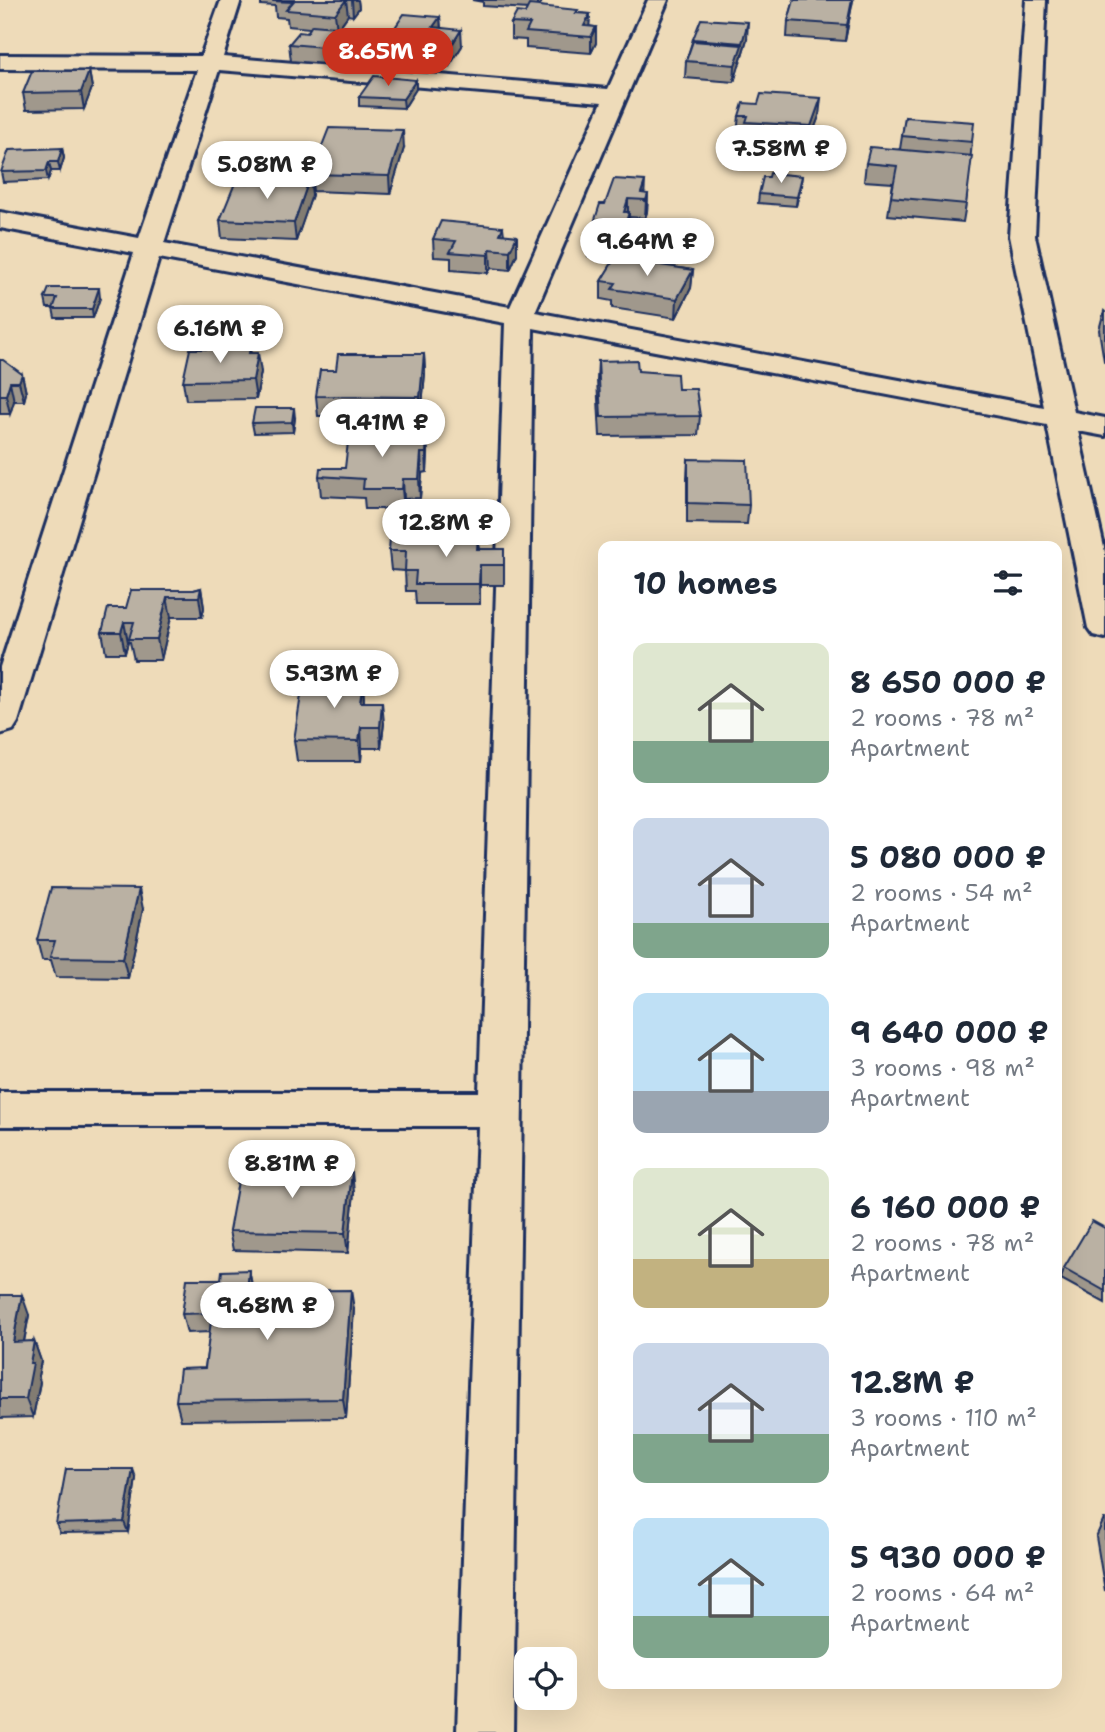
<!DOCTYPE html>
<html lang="en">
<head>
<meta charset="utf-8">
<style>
	:root { --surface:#fff; --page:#f2f2f3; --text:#1f2937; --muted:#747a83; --accent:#c8321e }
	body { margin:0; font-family:"Shantell Sans",sans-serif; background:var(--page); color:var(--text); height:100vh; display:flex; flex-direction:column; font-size:26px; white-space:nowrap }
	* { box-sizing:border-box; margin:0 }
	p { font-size:23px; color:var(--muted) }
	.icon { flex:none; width:38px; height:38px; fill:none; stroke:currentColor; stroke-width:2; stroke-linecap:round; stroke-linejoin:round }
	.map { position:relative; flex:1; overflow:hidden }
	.sheet { position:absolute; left:598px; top:541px; width:464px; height:1148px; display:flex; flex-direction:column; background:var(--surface); border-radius:14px; box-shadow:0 7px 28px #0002 }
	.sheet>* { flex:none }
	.controls { position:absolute; left:514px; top:1647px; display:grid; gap:14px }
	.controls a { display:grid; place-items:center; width:63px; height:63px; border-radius:14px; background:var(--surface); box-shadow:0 7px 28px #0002; font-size:35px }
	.price { position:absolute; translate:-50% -60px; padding:0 16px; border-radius:24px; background:#fff; color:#222; font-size:23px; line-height:46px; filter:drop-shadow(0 2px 4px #0008) }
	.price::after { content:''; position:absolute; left:50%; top:42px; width:21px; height:16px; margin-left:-10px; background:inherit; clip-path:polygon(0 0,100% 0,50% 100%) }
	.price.current { background:var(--accent); color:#fff }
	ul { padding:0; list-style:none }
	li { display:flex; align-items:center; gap:21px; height:175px; padding:0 35px }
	li span { display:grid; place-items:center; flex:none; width:196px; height:140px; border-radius:14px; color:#555 }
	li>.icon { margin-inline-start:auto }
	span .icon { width:84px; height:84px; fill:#fffc; stroke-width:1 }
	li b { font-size:30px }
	h2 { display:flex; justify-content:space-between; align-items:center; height:84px; padding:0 35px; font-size:30px }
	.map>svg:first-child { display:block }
</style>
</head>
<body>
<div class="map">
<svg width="1105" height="1732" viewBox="0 0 1105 1732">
	<rect width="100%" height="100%" fill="#eedbb9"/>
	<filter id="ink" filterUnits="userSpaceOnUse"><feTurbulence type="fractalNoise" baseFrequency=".0143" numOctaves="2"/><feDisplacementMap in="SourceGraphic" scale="14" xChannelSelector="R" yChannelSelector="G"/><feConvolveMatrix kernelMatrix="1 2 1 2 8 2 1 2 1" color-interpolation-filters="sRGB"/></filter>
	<g filter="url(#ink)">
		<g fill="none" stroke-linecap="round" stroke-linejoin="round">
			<g stroke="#1b2f5e" stroke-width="6">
				<path id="minor" d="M221 0H241L223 57 608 89 648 0H668L535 312 1044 407 1009 236 1026 0H1046L1035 236 1074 412 1105 418V436L1078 431 1105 552V638L1093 635 1088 628 1047 425 533 328 513 1732H457L478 1126H0V1092H479L505 323 159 258 18 722 13 730 0 734V667L134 253 0 228V212L139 238 197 70 0 69V55L201 56ZM219 70 602 102 510 307 164 243Z"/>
			</g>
			<use href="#minor" fill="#eedbb9" fill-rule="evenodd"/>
		</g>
		<path fill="#a0988c" stroke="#1b2f5e" stroke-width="2" d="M261 0H358L359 8 353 16 348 15 339 28 360 29 362 46 347 66 291 61 289 44 307 33 310 28 288 26 287 18 276 17 275 6 261 5Z
			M472 0H543L539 6 578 13 590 14 589 26 596 27V43L591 53 526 48V40L511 39V23L525 13 528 9 483 6V2Z
			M794 0H853L845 41 787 37 788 21Z
			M440 17 441 28 462 46 450 65 426 63 423 67 407 66V62L385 60 384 44Z
			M693 39H747L734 82 685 78 686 61Z
			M89 71 92 88 84 109 26 110 23 93Z
			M416 89 404 108 359 106V97Z
			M739 116H819L809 143 745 139V134L737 133Z
			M905 117 972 142 966 204 963 222 888 215 893 183 864 181 866 163 900 149Z
			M62 148 64 158 60 171H51L48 180 3 182 1 172Z
			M404 148 390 194 313 191 311 174Z
			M310 177 312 195 296 241 222 238 220 220 270 184Z
			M801 185 796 206 758 203 759 194Z
			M644 194H648L647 212 645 218 629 217V231L619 259 693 270 691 288 676 318 612 308V301L601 299V281L615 259 588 256 589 238 605 204Z
			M503 227 504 235 517 236V254L510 270 491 268 488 273 451 270V258L434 257 433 239Z
			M45 298H100L93 318H55L53 308H47Z
			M1104 311 1105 312V362L1104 361 1099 330Z
			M250 349 251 353 261 372 256 399 186 400 183 381Z
			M424 354 425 373 421 416H318L316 396 336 370Z
			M0 360 22 374 26 393 24 401H14L10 414H0Z
			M598 361 638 371 678 389 700 416 698 435 600 436 597 380Z
			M295 418 293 432 254 433 252 423Z
			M428 452 427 472 422 473 420 498 404 499V509H365L364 498 321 496 319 476 345 468Z
			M688 459 749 505 747 524 687 523V478Z
			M478 537 479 549H504V585H480V604H416L415 591H406L405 571 391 570 389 551Z
			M201 588 204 608 202 617H171L161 660H134L130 642H128L125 653H106L102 632 126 608Z
			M357 676 358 683H363L364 702 384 723 381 748H362L361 761H297L294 740Z
			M604 740V776H602Z
			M143 909 128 978 56 977 51 960H42L37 940Z
			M314 1161 315 1172 354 1192 348 1253 233 1250 229 1231 276 1171Z
			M1105 1228V1303L1061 1279 1064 1268Z
			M249 1270 253 1291 354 1309 346 1418 181 1420 176 1401 205 1368 210 1332 187 1333 182 1314 221 1279Z
			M0 1295 29 1315 24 1342 34 1341 41 1361 38 1376 40 1382 33 1417 0 1418Z
			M136 1478 128 1532 60 1533 56 1524Z
			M1104 1519H1105V1591L1096 1537Z"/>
		<path fill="#827c72" stroke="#1b2f5e" stroke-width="2" d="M346 0 348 15 337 30 335 14Z
			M352 0H358L359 8 353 16Z
			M537 0H543L537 9Z
			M852 0H853L845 41 847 25Z
			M590 14 589 31 584 26Z
			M440 17 441 33 433 27Z
			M748 22 747 39 734 82 735 65Z
			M596 27V43L591 53V37Z
			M360 29 362 46 347 66 346 49Z
			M461 30 462 46 450 65V48Z
			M425 46 426 63 423 67 422 50Z
			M89 71 92 88 84 109 81 92Z
			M416 80V89L404 108 403 99Z
			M821 98 819 116 809 143 811 126Z
			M403 130 404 148 390 194 389 176Z
			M62 148 64 158 60 171 58 162Z
			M49 162 51 171 48 180 46 171Z
			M802 176 801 185 796 206 797 197Z
			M310 177 312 195 296 241 294 223Z
			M645 181 644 199 641 193Z
			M648 194 647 212 645 218 646 200Z
			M628 199V216L624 212Z
			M629 212V231L619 259 620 241Z
			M517 236V254L510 270V251Z
			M490 249 491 268 488 273V255Z
			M693 270 691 288 676 318 677 299Z
			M99 288 100 298 93 318 92 309Z
			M258 353 261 372 256 399 253 380Z
			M424 354 425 373 421 416 420 397Z
			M22 374 26 393 24 401 19 382Z
			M10 382 14 401 10 414 6 395Z
			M294 408 295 418 293 432 292 422Z
			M427 433 428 452 427 472 426 453Z
			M421 453 422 473 420 498 419 479Z
			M403 479 404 499V509L402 489Z
			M480 565V604L479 584Z
			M201 588 204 608 202 617 199 597Z
			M167 597 171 617 161 660 157 639Z
			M124 622 128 642 125 653 121 632Z
			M363 683 364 703 360 702Z
			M382 702 384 723 381 748 380 727Z
			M361 727 362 748 361 761 359 741Z
			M139 889 143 909 128 978 123 958Z
			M352 1172 354 1192 348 1253 345 1233Z
			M249 1270 253 1290 251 1310 247 1291Z
			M351 1290 354 1309 346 1418 343 1399Z
			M22 1295 29 1315 20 1361 13 1342Z
			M34 1341 41 1361 38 1376 40 1382 33 1417 26 1399 30 1363Z
			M133 1469 136 1478 128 1532 124 1522Z"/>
		<path fill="#bab1a3" stroke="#1b2f5e" stroke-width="2" d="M275 0H346L335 14 286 10 293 2 274 1Z
			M794 0H852L847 25 788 21Z
			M529 5 578 10 576 13 590 14 584 26 596 27 591 37 526 32 530 24 511 23 517 12 525 13Z
			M404 14 440 17 433 27 461 30 450 48 425 46 422 50 406 49 408 46 384 44Z
			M701 19 748 22 742 43 693 39Z
			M312 25 360 29 346 49 289 44 299 32 307 33Z
			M693 41 742 45 735 65 686 61Z
			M32 71H89L81 92 23 93Z
			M374 76 416 80 403 99 359 97Z
			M761 94 821 98 811 126 746 122 748 116H739L743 103 758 104Z
			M905 117 974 122 972 142 902 136Z
			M329 128 403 130 389 176 311 174Z
			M870 147 972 156 966 204 891 197 897 166 866 163Z
			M62 148 58 162H49L46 171 1 172 9 150Z
			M770 173 802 176 797 197 759 194 763 177H769Z
			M273 176 310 177 294 223 220 220 235 183 270 184Z
			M614 179 645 181 641 193 648 194 646 200 628 199 624 212H629L620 241 589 238 600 204H605Z
			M441 221 503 227 500 234 517 236 510 251 490 249 488 255 450 252 456 241 433 239Z
			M615 258 693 270 677 299 612 289 616 283 601 281Z
			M49 288H99L92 309H53L57 298H45Z
			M190 349H250L249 353H258L253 380 183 381Z
			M338 354H424L420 397 316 396 320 370H336Z
			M0 360H3L22 374 19 382H10L6 395H0Z
			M637 360 638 371 677 374 678 389H696L700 416 601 417 598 361Z
			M255 408H294L292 422 252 423Z
			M349 433H427L426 453H421L419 479H403L402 489H363L364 479 319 476 320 468H345Z
			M688 459 747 460 749 505 688 503Z
			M478 537 477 549H504V565H480L479 584H415L416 571H405L406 551H389L390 538Z
			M201 588 199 597H167L157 639H129L134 622H124L121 632H102L108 608H126L131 590H194Z
			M304 676H357L356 683H363L360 702H382L380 727H361L359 741 294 740Z
			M51 888 139 889 123 958 50 957 55 940H37Z
			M278 1161H314L312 1172H352L345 1233 229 1231 240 1170 276 1171Z
			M1092 1221 1105 1228V1291L1064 1268Z
			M249 1270 247 1291 351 1290 343 1399 176 1401 180 1369 205 1368 212 1313 182 1314 187 1279H221L222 1271Z
			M0 1295H22L13 1342 34 1341 30 1363H33L26 1399H0Z
			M66 1469H133L124 1522 56 1524Z"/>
	</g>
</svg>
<div class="controls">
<a><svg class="icon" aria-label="locate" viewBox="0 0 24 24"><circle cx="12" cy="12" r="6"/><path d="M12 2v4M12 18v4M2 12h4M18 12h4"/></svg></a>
</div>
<b class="price current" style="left:388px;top:88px">8.65M ₽</b>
<b class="price" style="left:781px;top:185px">7.58M ₽</b>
<b class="price" style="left:267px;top:201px">5.08M ₽</b>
<b class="price" style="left:647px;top:278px">9.64M ₽</b>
<b class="price" style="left:220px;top:365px">6.16M ₽</b>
<b class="price" style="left:382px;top:459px">9.41M ₽</b>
<b class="price" style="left:446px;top:559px">12.8M ₽</b>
<b class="price" style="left:334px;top:710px">5.93M ₽</b>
<b class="price" style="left:292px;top:1200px">8.81M ₽</b>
<b class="price" style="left:267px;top:1342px">9.68M ₽</b>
<section class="sheet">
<h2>10 homes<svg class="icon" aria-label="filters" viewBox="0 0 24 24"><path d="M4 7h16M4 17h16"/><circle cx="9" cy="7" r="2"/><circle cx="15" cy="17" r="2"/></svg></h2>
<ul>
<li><span style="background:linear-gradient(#dfe7d0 70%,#7fa58c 0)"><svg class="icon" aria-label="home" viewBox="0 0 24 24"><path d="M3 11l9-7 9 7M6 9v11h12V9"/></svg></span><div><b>8 650 000 ₽</b><p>2 rooms · 78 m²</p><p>Apartment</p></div></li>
<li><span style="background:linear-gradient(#c9d6e8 75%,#7fa58c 0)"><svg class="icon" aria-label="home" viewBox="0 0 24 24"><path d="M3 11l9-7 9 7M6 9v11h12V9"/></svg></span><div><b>5 080 000 ₽</b><p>2 rooms · 54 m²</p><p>Apartment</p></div></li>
<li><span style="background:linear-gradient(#bfe0f5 70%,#9aa5b1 0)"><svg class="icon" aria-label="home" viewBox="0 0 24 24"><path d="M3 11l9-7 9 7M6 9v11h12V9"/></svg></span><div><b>9 640 000 ₽</b><p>3 rooms · 98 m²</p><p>Apartment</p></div></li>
<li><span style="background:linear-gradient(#dfe7d0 65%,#c2b280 0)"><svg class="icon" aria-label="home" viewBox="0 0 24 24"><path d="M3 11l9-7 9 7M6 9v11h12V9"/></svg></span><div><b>6 160 000 ₽</b><p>2 rooms · 78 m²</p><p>Apartment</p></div></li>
<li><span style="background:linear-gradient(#c9d6e8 65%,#7fa58c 0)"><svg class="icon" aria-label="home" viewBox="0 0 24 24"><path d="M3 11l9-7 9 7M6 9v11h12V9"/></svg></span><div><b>12.8M ₽</b><p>3 rooms · 110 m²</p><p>Apartment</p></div></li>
<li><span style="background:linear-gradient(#bfe0f5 70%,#7fa58c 0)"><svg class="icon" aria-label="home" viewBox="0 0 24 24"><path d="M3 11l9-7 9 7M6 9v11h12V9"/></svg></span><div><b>5 930 000 ₽</b><p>2 rooms · 64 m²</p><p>Apartment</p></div></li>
</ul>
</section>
</div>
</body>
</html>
